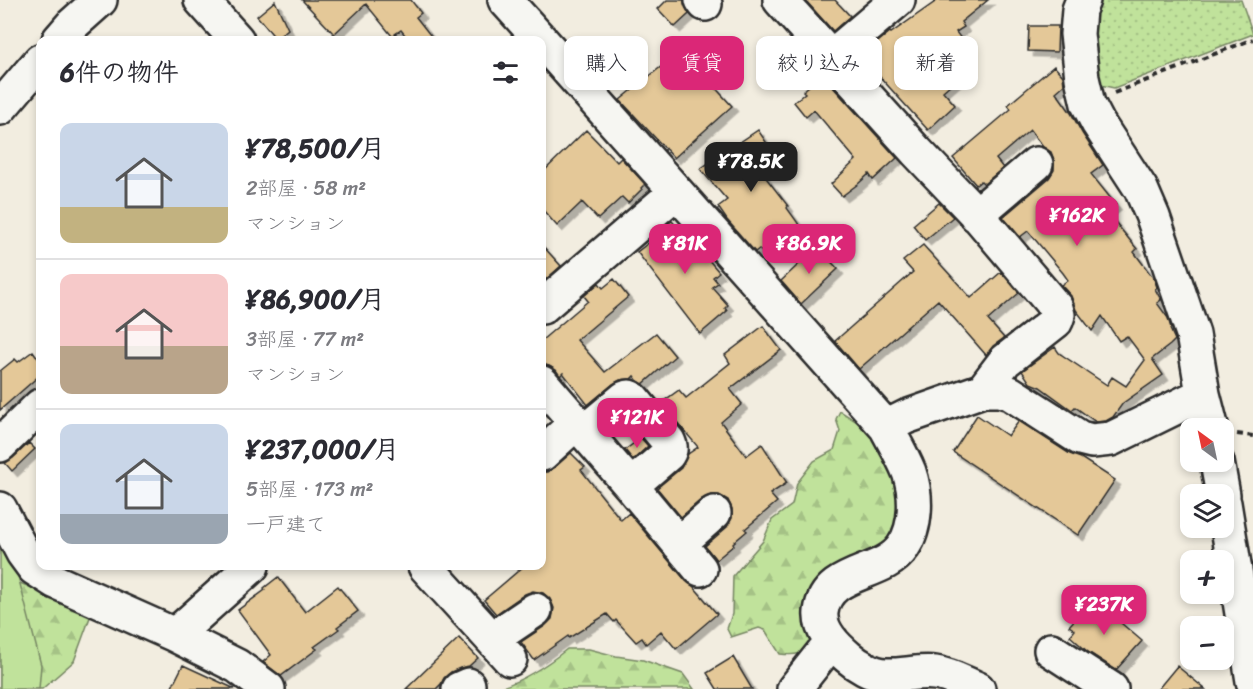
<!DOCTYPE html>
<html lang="ja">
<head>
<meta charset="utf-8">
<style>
	:root { --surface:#fff; --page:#f2f2f3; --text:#2b2b33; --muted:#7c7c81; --line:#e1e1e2; --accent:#db2777 }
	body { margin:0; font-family:Sriracha,"Klee One",sans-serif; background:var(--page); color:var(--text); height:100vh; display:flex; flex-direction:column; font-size:22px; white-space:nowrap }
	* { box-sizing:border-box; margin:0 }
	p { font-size:20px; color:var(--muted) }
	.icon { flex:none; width:33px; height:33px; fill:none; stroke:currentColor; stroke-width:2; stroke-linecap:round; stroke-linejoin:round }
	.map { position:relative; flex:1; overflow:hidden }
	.panel { position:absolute; left:36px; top:36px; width:510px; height:534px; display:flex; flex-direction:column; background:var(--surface); border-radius:12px; box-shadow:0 3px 9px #0003 }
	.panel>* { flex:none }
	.top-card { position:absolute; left:564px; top:36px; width:570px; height:54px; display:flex; gap:12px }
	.needle { width:39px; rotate:327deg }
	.fabs { position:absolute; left:1180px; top:418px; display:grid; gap:12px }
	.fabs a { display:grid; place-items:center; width:54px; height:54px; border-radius:12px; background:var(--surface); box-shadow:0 3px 9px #0003; font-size:30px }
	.price { position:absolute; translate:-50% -51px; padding:0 14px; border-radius:12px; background:var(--accent); color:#fff; font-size:20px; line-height:39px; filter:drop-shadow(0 2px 3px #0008) }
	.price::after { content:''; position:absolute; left:50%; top:36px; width:18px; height:14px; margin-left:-9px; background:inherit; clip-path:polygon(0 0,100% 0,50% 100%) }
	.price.on { background:#222; color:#fff }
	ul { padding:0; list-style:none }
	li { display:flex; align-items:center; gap:18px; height:150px; padding:0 24px }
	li+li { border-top:2px solid var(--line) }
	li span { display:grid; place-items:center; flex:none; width:168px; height:120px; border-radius:12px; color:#555 }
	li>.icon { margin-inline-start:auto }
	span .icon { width:72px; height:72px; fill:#fffc; stroke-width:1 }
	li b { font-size:26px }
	h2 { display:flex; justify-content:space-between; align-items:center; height:72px; padding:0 24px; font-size:26px }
	.tag { padding:0 21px; border-radius:12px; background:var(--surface); box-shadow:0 3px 9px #0003; font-size:21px; line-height:54px }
	.tag.on { background:var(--accent); color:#fff }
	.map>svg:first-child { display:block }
</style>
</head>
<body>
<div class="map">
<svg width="1253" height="689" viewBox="0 0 1253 689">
	<defs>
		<pattern id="grass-dots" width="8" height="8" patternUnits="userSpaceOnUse" patternTransform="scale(1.5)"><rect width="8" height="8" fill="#c0e29b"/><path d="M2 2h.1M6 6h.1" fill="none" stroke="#a5c286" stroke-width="1.8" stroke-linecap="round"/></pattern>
		<pattern id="forest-firs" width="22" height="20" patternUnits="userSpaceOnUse" patternTransform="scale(1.5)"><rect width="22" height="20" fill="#c0e29b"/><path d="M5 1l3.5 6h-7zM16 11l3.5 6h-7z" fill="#a5c286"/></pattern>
		<filter id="shadow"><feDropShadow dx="5.5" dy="5.5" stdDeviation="0" flood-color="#0004"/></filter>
	</defs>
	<rect width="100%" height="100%" fill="#f2ede0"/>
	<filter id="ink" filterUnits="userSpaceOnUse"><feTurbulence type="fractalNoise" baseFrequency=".0167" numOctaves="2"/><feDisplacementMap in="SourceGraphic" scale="12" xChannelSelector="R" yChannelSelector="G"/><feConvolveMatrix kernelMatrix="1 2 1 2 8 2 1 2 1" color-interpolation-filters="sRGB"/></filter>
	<g filter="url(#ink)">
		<path fill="url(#grass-dots)" stroke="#768663" stroke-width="1.5" d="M1101 0H1241L1253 34 1114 88 1101 85 1096 75 1092 55 1094 12Z"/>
		<path fill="url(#forest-firs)" stroke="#768663" stroke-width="1.5" d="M840 411 873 432 901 474 903 539 849 560 815 644C802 654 797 656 780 654L765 630 759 628 731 637 727 629 732 614 733 576 763 541 772 520 792 505 797 483 814 461 834 450 840 431 836 419Z
			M0 575 92 612 74 661 42 689H0Z
			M567 649H589L616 656 643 660 683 674 694 689H496C520 682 547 665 567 649Z"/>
		<path fill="#c0e29b" stroke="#768663" stroke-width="1.5" d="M0 550 12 553 41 665 39 689H0Z"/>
		<path fill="#e4c898" stroke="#2b2b2b" stroke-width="1.5" filter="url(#shadow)" d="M302 0H411L421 13 416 17 434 40H409L401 30 392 36 366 4 334 34Z
			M667 0H684V3L689 14 675 27 658 9Z
			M805 0H835L850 16 833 31Z
			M938 0H988L961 22 964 27 956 32 965 44 950 56 951 57 945 61 959 77 943 91 955 105 928 130 861 56 890 32 891 33Z
			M275 1 288 29 276 39 257 16Z
			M1029 26H1058L1057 52 1028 51Z
			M684 48 701 68 699 70 732 106 674 158 620 100Z
			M1054 66 1063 76 1064 85 1056 92 1071 113 1082 133 1103 165 1091 174 1116 205 1107 212 1137 249 1134 252 1154 279 1157 287 1155 289 1161 300 1157 303 1168 318 1171 328 1170 329 1175 340 1170 345 1152 359 1163 375 1123 403 1113 417 1106 421 1096 422 1075 407 1072 410 1040 387 1030 383 1022 371 1055 347 1059 353 1107 385 1112 377 1126 386 1145 360 1127 336 1119 341 1102 316 1092 331 1076 310 1071 296 1061 285 1068 280 1063 273 1028 231 1020 237 1003 217 1049 178 1054 170V160L1051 152 1043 147 1030 130 996 159 1003 168 984 184 981 181 976 185 953 158 1011 109 1008 105Z
			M822 75 897 158 873 180 869 174 858 184 842 196 831 184 856 160 814 110 806 117 794 102 805 93 803 91Z
			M586 130 617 162 621 158 645 184 641 188 642 189 628 203 622 197 598 219 582 202 557 226 542 209V173Z
			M758 130 778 160 771 164 773 167 763 174 788 206 787 208 800 226 767 249 766 247 761 251 759 249 755 252 727 220 718 207 727 200 700 169Z
			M939 203 953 217 925 240 913 225Z
			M672 221 680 230 683 228 696 242 694 243 719 272 713 277 718 283 712 287 728 305 725 308 727 311 700 334 637 252 660 234 658 232Z
			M542 245 561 266 542 283Z
			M923 245 971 298 1001 272 1019 293 988 320 1004 338 993 346 986 355 938 300 859 369 835 341 913 272 903 261Z
			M817 247 838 269 801 304 781 281Z
			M614 279 628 297 577 340 605 372 656 333 675 356 643 384 637 380 634 376 631 379 620 380 613 384 588 405 563 373 560 376 556 370 549 366 545 365 542 361V340L588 301 584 296 599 283 603 288Z
			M763 326 781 350 730 389 742 404 721 422 746 456 762 444 787 483 770 494 777 502 745 529 747 531 733 543 734 545 716 560 705 546 727 527 732 518V509L728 500 719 495H711L702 499 681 517 657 488 681 468 688 454 698 447 661 403 679 390 686 398 730 363 725 355Z
			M33 351 40 361V375L0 410V371L15 359 18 362Z
			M977 415 1008 436 1019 421 1070 454 1081 458 1115 480 1078 535 953 452Z
			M641 438 648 446 633 460 625 450Z
			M29 443 35 449 12 471 5 463 13 458Z
			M571 453 585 467 581 470 621 520 629 513 686 581 694 587 717 614 676 649 661 631 646 644 642 638 636 642 616 620 614 622 607 614 569 638 568 636 534 660 521 642 545 626 552 619 554 608 550 599 543 593 533 591 525 594 496 614 484 600 524 566H542V472H547L554 468Z
			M278 577 305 612 338 586 358 611 337 627 339 629 314 647 317 649 281 676 263 662 271 655 238 610 265 590 264 588Z
			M1093 599 1142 641 1116 670 1088 652 1070 636 1075 630 1069 626Z
			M459 638 478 658 469 666 460 668 451 672 444 678 441 684 436 689H406Z
			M733 657 752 689H717L707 673Z
			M183 665 235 689H171Z
			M1177 666 1205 689H1158Z"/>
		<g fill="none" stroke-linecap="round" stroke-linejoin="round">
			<g stroke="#2b2b2b" stroke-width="38">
				<path id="minor" d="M201 0 237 40
					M505 0 541 40
					M702 0 705 4
					M780 0 916 151 978 216 1056 308 1058 315 1056 321 1005 361 983 390
					M1083 0 1079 10 1077 34 1082 78 1088 104 1098 123 1141 189 1153 217 1193 334 1203 394 1212 429
					M59 40 72 25 100 0
					M542 41 886 427C894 442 903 457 909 472 917 495 917 527 903 547 883 577 826 569 821 612 819 631 835 646 848 657 857 665 872 674 884 675 901 676 918 671 935 673 950 675 964 683 978 689
					M831 57 898 0
					M0 108 40 61
					M976 215 1036 164
					M542 307 676 192
					M542 383 631 486 700 569
					M886 427 906 417 983 390H1000L1010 393 1080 438 1092 441 1111 439 1203 394
					M584 432 625 398 629 397 633 399 668 441C671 447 671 449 668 454L631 486
					M0 445 40 406
					M542 454 576 423
					M1217 462 1223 495
					M1224 503 1253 681
					M0 509 23 553 34 568 56 582 175 635 237 666 268 689
					M679 544 714 513
					M425 566 510 659
					M175 635 252 566
					M492 639 535 610
					M1051 650 1111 689
					M459 689 468 685
					M794 689 832 641"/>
			</g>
			<path stroke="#2b2b2b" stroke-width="4" stroke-dasharray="6 4.5" stroke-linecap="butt" d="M1114 93 1253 39
				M1237 434 1253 436"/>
			<use href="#minor" stroke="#f6f6f2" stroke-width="33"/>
		</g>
	</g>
</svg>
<div class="fabs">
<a><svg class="needle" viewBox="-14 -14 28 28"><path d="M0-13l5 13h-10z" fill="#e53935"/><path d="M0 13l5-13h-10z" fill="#7c7c81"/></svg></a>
<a><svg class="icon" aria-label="layers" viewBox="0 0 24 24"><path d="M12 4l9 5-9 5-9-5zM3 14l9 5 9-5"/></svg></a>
<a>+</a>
<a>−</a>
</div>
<b class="price on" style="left:751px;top:193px">¥78.5K</b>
<b class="price" style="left:1077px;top:247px">¥162K</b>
<b class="price" style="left:685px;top:275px">¥81K</b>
<b class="price" style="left:809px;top:275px">¥86.9K</b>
<b class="price" style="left:637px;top:449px">¥121K</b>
<b class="price" style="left:1104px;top:636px">¥237K</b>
<div class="top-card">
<a class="tag">購入</a>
<a class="tag on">賃貸</a>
<a class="tag">絞り込み</a>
<a class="tag">新着</a>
</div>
<section class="panel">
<h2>6件の物件<svg class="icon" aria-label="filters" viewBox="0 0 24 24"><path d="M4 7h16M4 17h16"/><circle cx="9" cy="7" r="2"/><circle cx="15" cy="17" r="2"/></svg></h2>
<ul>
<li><span style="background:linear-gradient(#c9d6e8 70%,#c2b280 0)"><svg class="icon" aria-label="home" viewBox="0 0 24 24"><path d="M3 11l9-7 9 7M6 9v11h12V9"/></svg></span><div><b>¥78,500/月</b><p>2部屋 · 58 m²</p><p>マンション</p></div></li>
<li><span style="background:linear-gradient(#f6c9c9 60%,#b9a48a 0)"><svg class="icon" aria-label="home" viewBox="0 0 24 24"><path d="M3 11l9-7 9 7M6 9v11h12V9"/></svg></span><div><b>¥86,900/月</b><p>3部屋 · 77 m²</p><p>マンション</p></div></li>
<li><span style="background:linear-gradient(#c9d6e8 75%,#9aa5b1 0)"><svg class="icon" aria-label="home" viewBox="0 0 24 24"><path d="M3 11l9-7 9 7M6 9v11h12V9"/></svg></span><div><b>¥237,000/月</b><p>5部屋 · 173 m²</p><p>一戸建て</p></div></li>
</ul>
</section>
</div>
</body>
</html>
